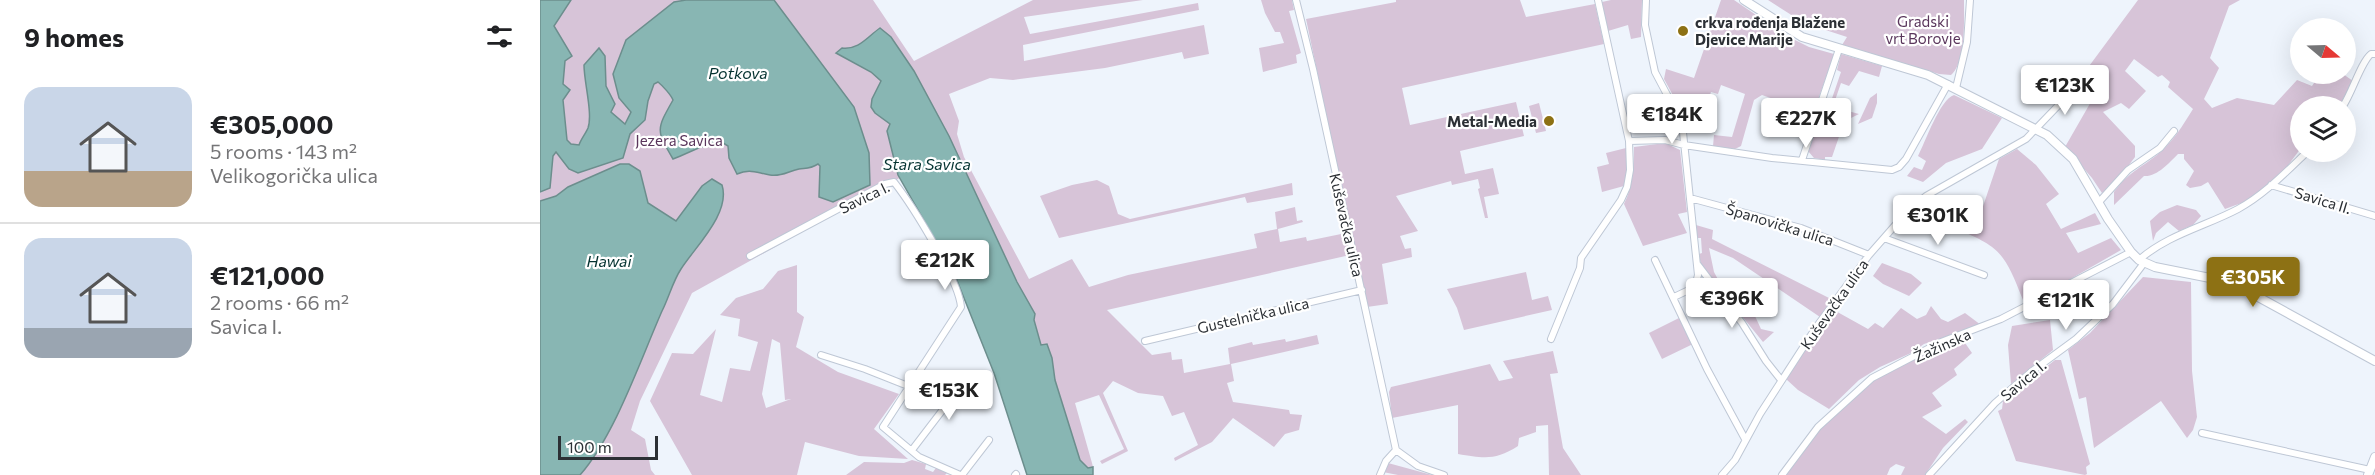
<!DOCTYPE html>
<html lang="en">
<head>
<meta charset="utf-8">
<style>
	:root { --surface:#fff; --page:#f6f6f6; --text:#202124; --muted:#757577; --line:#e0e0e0; --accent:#8d7114 }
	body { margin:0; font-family:Commissioner,sans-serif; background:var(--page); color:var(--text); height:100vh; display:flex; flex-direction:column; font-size:22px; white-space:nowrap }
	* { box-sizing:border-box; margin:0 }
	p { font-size:20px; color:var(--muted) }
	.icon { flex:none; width:33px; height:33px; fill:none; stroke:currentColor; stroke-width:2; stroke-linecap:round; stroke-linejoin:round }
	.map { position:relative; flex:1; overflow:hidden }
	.drawer { display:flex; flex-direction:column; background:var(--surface); width:540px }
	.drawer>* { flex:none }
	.needle { width:39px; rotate:109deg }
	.fabs { position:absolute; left:1750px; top:18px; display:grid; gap:12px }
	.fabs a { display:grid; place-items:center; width:66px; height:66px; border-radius:50%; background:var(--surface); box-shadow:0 6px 24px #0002; font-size:30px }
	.scale { position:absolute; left:18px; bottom:15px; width:100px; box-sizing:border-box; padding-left:6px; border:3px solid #2c3035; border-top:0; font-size:16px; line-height:21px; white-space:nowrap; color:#2c3035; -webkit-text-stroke:4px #fff; paint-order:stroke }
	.price { position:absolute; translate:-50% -51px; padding:0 14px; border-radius:6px; background:#fff; color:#222; font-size:20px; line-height:39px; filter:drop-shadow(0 2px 3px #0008) }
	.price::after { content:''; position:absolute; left:50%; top:36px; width:18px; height:14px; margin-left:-9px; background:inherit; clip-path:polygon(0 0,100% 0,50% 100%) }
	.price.selected { background:var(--accent); color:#fff }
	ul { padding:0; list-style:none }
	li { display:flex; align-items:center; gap:18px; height:150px; padding:0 24px }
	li+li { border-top:2px solid var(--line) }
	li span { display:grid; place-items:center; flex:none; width:168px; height:120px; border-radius:18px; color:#555 }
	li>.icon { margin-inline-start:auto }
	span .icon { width:72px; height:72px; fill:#fffc; stroke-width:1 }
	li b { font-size:26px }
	h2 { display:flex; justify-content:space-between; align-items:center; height:72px; padding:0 24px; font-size:26px }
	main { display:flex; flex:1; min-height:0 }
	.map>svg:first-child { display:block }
</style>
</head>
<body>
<main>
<section class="drawer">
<h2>9 homes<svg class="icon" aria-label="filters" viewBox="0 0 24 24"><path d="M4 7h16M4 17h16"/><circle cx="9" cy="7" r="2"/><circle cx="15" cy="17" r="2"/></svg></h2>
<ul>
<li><span style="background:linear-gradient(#c9d6e8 70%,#b9a48a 0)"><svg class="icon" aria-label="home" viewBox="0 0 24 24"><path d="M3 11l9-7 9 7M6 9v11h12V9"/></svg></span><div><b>€305,000</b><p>5 rooms · 143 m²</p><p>Velikogorička ulica</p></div></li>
<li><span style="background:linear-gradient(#c9d6e8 75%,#9aa5b1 0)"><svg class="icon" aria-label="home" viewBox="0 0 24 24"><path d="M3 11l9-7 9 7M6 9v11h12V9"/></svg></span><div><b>€121,000</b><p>2 rooms · 66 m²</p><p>Savica I.</p></div></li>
</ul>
</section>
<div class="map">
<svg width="1835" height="475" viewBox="0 0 1835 475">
	<rect width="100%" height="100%" fill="#eef4fc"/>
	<path fill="#d7c4d8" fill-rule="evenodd" d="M0 0H333L374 61 493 0H603L484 17 490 34 658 3 659 10 483 45 484 61 664 25 669 54 644 59 642 52 565 68 473 80 450 78 409 94 419 121 417 134 424 157 489 279 532 259 549 287 588 275 717 248 714 234 737 229 735 212 755 207 757 221 762 220 763 222 738 229 740 242 766 237 767 241 806 233 810 255 567 310 612 355 631 352 632 360 642 359 644 373 690 364 688 348 712 342 713 345 745 339 746 342 777 335 779 344 691 364 694 381 687 383 693 402 749 410 750 414 762 415 759 430 745 434 734 447 693 418 672 442 635 461 634 458 658 445 644 412 632 416 623 396 598 393 573 381 563 393 588 451 562 464 560 461 584 449 559 395 535 403 552 463 553 467 548 468 540 460 515 380 512 358 507 344 501 345 494 320 495 314 477 282 414 147 349 184 339 193 329 195 152 293 100 401 91 430 105 439 111 470 115 475H0Z
		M721 0H752L754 10 749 11 761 53 756 55 757 63 723 72 719 48 744 43 740 32H735L725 13Z
		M856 0H980L986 17 1055 4 1064 44 862 88 870 125 976 102 984 136 920 151 925 174 953 168 959 194 944 197 948 218H945L938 189 940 188 938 179 912 185 911 181 856 196 878 231 860 236 865 249 871 248 872 257 842 264 848 304 827 307 766 19 856 2Z
		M1071 0H1102L1101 37 1091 39 1088 25 1068 31 1062 2Z
		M1181 0H1194L1247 36 1269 47 1294 54 1270 123 1236 111 1239 101 1222 95 1214 100 1201 146 1195 149 1173 146 1174 135 1192 137 1205 94 1181 85 1178 94 1171 92 1158 129 1147 126 1141 110 1124 79 1126 69 1154 78Z
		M1228 0H1424C1424 19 1426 62 1411 75L1399 74 1302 45 1307 37 1264 23Z
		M1598 0H1700L1689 6 1670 58 1679 68 1664 99 1672 108 1697 98 1734 105 1757 80 1772 86 1780 74H1803L1813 81 1799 106H1761V148L1743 172 1707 201 1685 209 1668 182 1661 186 1650 188 1646 185 1654 171 1644 159V154H1638C1629 163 1617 177 1604 176L1574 205V192C1589 172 1599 169 1617 155 1633 142 1643 125 1653 109L1628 87 1630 82 1622 75 1618 77 1594 59 1585 71 1606 91 1589 109 1581 103 1563 112 1595 146V157L1576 182 1562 193 1552 178 1525 147 1552 100 1539 87 1541 77Z
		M1301 54 1342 66 1339 77 1319 71 1309 86 1301 83 1291 112 1305 117 1308 111 1319 114 1303 122 1286 116 1301 72 1297 70Z
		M1337 93V103L1332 118 1318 124 1330 98Z
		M1414 95 1462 118 1442 149 1406 163 1383 182 1367 176 1374 167 1382 170 1386 161 1378 156C1385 143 1400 99 1414 95Z
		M999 103 1006 131 996 133 989 106Z
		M1278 120 1296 125 1294 130 1279 125V134H1282L1285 128 1292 130 1286 135 1288 137 1294 134 1297 126 1302 128 1292 157H1285V160L1274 158 1268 151Z
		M1125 143 1140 150 1147 212 1138 214 1147 233 1103 246 1084 204C1093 186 1094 168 1094 147Z
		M1086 148 1088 172 1084 186 1062 192 1057 167 1069 164 1066 153Z
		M1477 149 1496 165 1519 194 1506 204 1521 229 1555 213 1561 224 1526 233 1538 253 1571 238 1581 250 1527 281H1516L1485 294 1483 300C1465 255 1462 247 1416 229L1420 222 1436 227 1459 159Z
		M557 180 569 186 578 214 590 219 752 183 753 195 707 203 705 197 519 238 500 196 532 185Z
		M1637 205 1656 210 1661 216 1653 225 1639 231 1628 222 1616 233 1613 241 1610 221 1620 212Z
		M1156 225 1173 230 1172 239 1293 300 1280 317 1193 258 1169 248 1174 272 1181 285 1204 303 1215 316 1221 329 1234 332 1223 342 1161 266 1159 254 1162 253 1161 238H1157Z
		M1342 263 1371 274 1382 283 1369 296 1343 284 1333 276Z
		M257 265V312L264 317 256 347 298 372 359 394 334 429 368 459 319 456 265 442 257 475H152L110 401 132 353 153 354 176 329 160 395 182 402 190 368 210 371 218 342 198 336 200 319 180 315 196 298 223 289 238 271ZM232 339 240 343 245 400 251 399 226 408 222 394Z
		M986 272 992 300 1008 296 1012 310 924 330 917 308 907 289Z
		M1603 277 1651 282 1652 371 1657 417 1653 430 1647 438 1621 401 1554 448 1546 397 1539 399 1528 350 1550 333Z
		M1391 306 1401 319 1408 322 1425 313 1441 325 1384 344 1371 353 1340 367 1319 380 1289 409 1258 390 1246 379 1292 309 1328 329 1335 323 1343 328 1361 308 1377 319 1386 315Z
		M1141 317 1153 344 1122 359 1109 333Z
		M1510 320 1513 350 1471 384 1468 345 1472 326Z
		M1428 335 1423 340 1432 353 1414 369 1417 375 1392 393 1402 406 1382 417 1406 434 1425 419 1428 422 1403 448 1385 475H1361L1365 467 1356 464 1350 468 1347 475H1245L1273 436 1329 383 1409 341Z
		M1013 351 1018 373 1010 374 1023 448 1041 475H1009L1008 425 996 426V432L979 438 978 446C955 461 943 458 918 454V405L852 418 849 392 851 387 950 364 959 381 973 378 963 361Z
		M1515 360H1521L1550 464 1546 467 1547 474 1545 475 1476 461 1458 411 1462 409 1463 401Z
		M372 460 386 464 385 469 393 472 396 468 408 472 405 475H306L324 462 364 463Z
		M848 463 892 475H858L843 472Z"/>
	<path fill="#88b6b3" stroke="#6c8e8d" stroke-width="1.5" d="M0 0H31L14 26 32 56 25 61 23 84 30 90 23 100 27 140 31 144 39 145C41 139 46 133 48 128 53 114 44 82 44 65L59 48 65 56 66 86 75 104 71 112 85 124 91 112 79 98 73 74 86 40 134 2 146 0H234L314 107 329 153 330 185 293 202 279 197 280 166 278 164C270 169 267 168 259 169 248 171 242 177 230 175 217 173 210 168 197 174L189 158 188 146 180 141C164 144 149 153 133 159 116 130 116 130 133 100 131 95 123 86 118 82L114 84 108 101 105 120 90 134 83 158 38 173 29 169 16 152 13 156 10 188 0 192Z
		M340 28 351 37 374 71 409 136 477 282 495 314 494 320 501 345 507 344 512 358 515 380 540 460 548 468 553 467V475H487L454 373 414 273 358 175 347 131 350 124 335 113 331 107 332 99 341 81 331 72 296 53 302 48C319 50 327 37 340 28Z
		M80 164H89L100 171 108 203 136 221 162 186 172 179 182 185C191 213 155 247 141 269 133 281 129 297 122 311 100 361 75 435 40 475H0V201L16 196 28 187Z"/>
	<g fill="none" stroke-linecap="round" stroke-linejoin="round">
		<g stroke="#bec7d5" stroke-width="8">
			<path id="minor" d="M756 0 773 69 856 450 878 466 904 475
				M1106 0 1105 25 1115 72 1142 123 1158 275 1155 287 1134 297
				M1416 88 1427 42 1430 0
				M1803 106C1812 93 1821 62 1831 54H1835
				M1089 141 1125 140 1144 145 1232 158 1352 170 1359 167 1366 159 1408 84
				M1262 160 1299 49
				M1731 185 1835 216
				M1150 198 1261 228 1329 255
				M1559 202 1588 170 1620 148 1634 131
				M1344 238 1444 275
				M210 256 345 184 354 182C372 205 419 280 421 307L343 427 379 457 420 475
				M1115 260 1167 369 1205 439
				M1599 260C1627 235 1666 226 1698 209 1724 195 1746 172 1767 152
				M1158 265 1202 323 1226 361 1241 380
				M1011 339 1040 268 1041 258 1081 200 1087 187 1090 170 1089 141 1058 0
				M605 341 822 290
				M281 355 325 369 368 386
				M1662 433 1830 470
				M372 450 427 378
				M422 475 449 440
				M475 475 476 474
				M840 475 846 461 856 450
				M1182 475 1195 460 1220 414 1277 326 1329 255 1365 214 1386 196 1486 139 1536 87
				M1242 475 1278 427 1332 378 1401 342 1461 319 1591 252
				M1389 475 1455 403 1491 372 1536 339 1573 304 1604 263"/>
		</g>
		<g stroke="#bec7d5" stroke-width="10">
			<path id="tertiary" d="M1204 0 1262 37 1388 75 1507 135 1533 159 1568 219 1591 252 1599 260 1615 267 1685 281 1700 287 1835 361
				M1828 475 1835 457"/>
		</g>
		<use href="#minor" stroke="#fff" stroke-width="6"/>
		<use href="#tertiary" stroke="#fff" stroke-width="8"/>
	</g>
	<g fill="#8d7114" stroke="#fff" stroke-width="2">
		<circle cx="1143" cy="31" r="6"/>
		<circle cx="1009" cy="121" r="6"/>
	</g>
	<g text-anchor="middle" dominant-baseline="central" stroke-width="4.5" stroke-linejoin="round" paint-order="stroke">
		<g font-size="15" fill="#5a365c" stroke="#fff">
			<text x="1383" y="21">Gradski<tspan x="1383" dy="17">vrt Borovje</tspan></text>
			<text x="139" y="140">Jezera Savica</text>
		</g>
		<g font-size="15" font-weight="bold" fill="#2c3035" stroke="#fff" text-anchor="start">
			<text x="1155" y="22">crkva rođenja Blažene<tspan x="1155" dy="17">Djevice Marije</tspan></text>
			<text x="997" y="121" text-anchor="end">Metal-Media</text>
		</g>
		<g font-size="15" fill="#2c3035" stroke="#fff">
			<text transform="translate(324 197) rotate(-26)">Savica I.</text>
			<text transform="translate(1783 200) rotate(17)">Savica II.</text>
			<text transform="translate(1240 224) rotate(17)">Španovička ulica</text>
			<text transform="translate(807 225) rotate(77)">Kuševačka ulica</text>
			<text transform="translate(1294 304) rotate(-55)">Kuševačka ulica</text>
			<text transform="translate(713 315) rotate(-13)">Gustelnička ulica</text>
			<text transform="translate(1402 345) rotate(-24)">Žažinska</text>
			<text transform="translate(1483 380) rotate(-40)">Savica I.</text>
		</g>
		<g font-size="16" font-style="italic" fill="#053331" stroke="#fff">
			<text x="198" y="72">Potkova</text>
			<text x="387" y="163">Stara Savica</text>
			<text x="69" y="260">Hawai</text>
		</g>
	</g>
</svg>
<div class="fabs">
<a><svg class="needle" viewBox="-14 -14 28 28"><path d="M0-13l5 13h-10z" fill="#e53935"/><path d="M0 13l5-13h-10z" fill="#757577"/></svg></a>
<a><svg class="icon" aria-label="layers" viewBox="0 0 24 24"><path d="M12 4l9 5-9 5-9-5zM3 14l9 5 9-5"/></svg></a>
</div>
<div class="scale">100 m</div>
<b class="price" style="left:1525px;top:116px">€123K</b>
<b class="price" style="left:1132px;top:145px">€184K</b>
<b class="price" style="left:1266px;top:149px">€227K</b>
<b class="price" style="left:1398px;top:246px">€301K</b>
<b class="price" style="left:405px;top:291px">€212K</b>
<b class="price selected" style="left:1713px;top:308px">€305K</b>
<b class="price" style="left:1192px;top:329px">€396K</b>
<b class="price" style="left:1526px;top:331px">€121K</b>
<b class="price" style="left:409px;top:421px">€153K</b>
</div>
</main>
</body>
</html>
